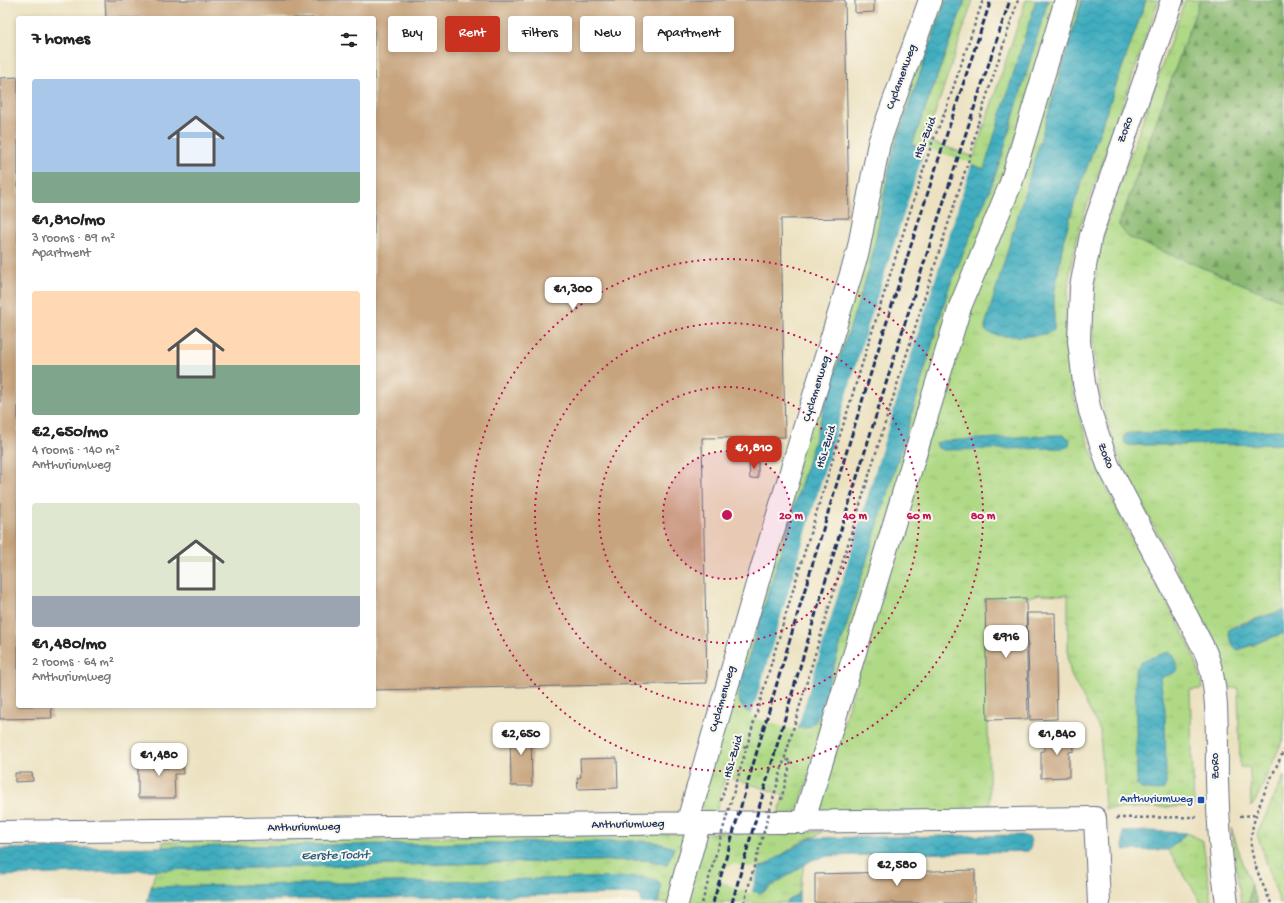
<!DOCTYPE html>
<html lang="en">
<head>
<meta charset="utf-8">
<style>
	:root { --surface:#fff; --page:#f6f6f6; --text:#222; --muted:#767676; --accent:#c8321e }
	body { margin:0; font-family:"Gochi Hand",sans-serif; background:var(--page); color:var(--text); height:100vh; display:flex; flex-direction:column; font-size:15px; white-space:nowrap }
	* { box-sizing:border-box; margin:0 }
	p { font-size:13px; color:var(--muted) }
	.icon { flex:none; width:22px; height:22px; fill:none; stroke:currentColor; stroke-width:2; stroke-linecap:round; stroke-linejoin:round }
	.map { position:relative; flex:1; overflow:hidden }
	.sheet { position:absolute; left:16px; top:16px; width:360px; height:692px; display:flex; flex-direction:column; background:var(--surface); border-radius:4px; box-shadow:0 2px 6px #0003 }
	.sheet>* { flex:none }
	.banner { position:absolute; left:388px; top:16px; width:380px; height:36px; display:flex; gap:8px }
	.price { position:absolute; translate:-50% -34px; padding:0 9px; border-radius:8px; background:#fff; color:#222; font-size:13px; line-height:26px; filter:drop-shadow(0 1px 2px #0008) }
	.price::after { content:''; position:absolute; left:50%; top:24px; width:12px; height:9px; margin-left:-6px; background:inherit; clip-path:polygon(0 0,100% 0,50% 100%) }
	.price.on { background:var(--accent); color:#fff }
	ul { padding:0; list-style:none }
	li { display:grid; align-content:center; gap:8px; height:212px; padding:0 16px }
	li span { display:grid; place-items:center; height:124px; border-radius:4px; color:#555 }
	li>.icon { margin-inline-start:auto }
	span .icon { width:72px; height:72px; fill:#fffc; stroke-width:1 }
	li b { font-size:17px }
	h2 { display:flex; justify-content:space-between; align-items:center; height:48px; padding:0 16px; font-size:17px }
	.tag { padding:0 14px; border-radius:4px; background:var(--surface); box-shadow:0 2px 6px #0003; font-size:14px; line-height:36px }
	.tag.on { background:var(--accent); color:#fff }
	.map>svg:first-child { display:block }
</style>
</head>
<body>
<div class="map">
<svg width="1284" height="903" viewBox="0 0 1284 903">
	<defs>
		<pattern id="grass-tufts" width="24" height="20" patternUnits="userSpaceOnUse"><rect width="24" height="20" fill="#afd985"/><path d="M3 7l-1-3M5 7V3M7 7l1-3M15 17l-1-3M17 17v-4M19 17l1-3" fill="none" stroke="#96bb75"/></pattern>
		<pattern id="forest-firs" width="22" height="20" patternUnits="userSpaceOnUse"><rect width="22" height="20" fill="#8bb972"/><path d="M5 1l3.5 6h-7zM16 11l3.5 6h-7z" fill="#719761"/></pattern>
		<pattern id="water-waves" width="16" height="10" patternUnits="userSpaceOnUse"><rect width="16" height="10" fill="#41adbf"/><path d="M0 5q4-4 8 0t8 0" fill="none" stroke="#368d9e"/></pattern>
	</defs>
	<rect width="100%" height="100%" fill="#fbf7ec"/>
	<filter id="ink" filterUnits="userSpaceOnUse"><feTurbulence type="fractalNoise" baseFrequency=".025" numOctaves="2"/><feDisplacementMap in="SourceGraphic" scale="8" xChannelSelector="R" yChannelSelector="G"/><feConvolveMatrix kernelMatrix="1 2 1 2 8 2 1 2 1" color-interpolation-filters="sRGB"/></filter>
	<filter id="wash" filterUnits="userSpaceOnUse"><feTurbulence type="fractalNoise" baseFrequency=".012" numOctaves="4" result="noise"/><feDisplacementMap in="SourceGraphic" scale="16" xChannelSelector="R" yChannelSelector="G"/><feGaussianBlur stdDeviation="0.9" result="paint"/><feColorMatrix in="noise" values="0 0 0 0 0 0 0 0 0 0 0 0 0 0 0 0 0 1.4 0 .05"/><feComposite in="paint" operator="in"/></filter>
	<g filter="url(#wash)">
		<rect width="100%" height="100%" fill="#ece2c1"/>
		<path fill="url(#grass-tufts)" stroke="#658472" d="M935 0H946L897 139 890 164 873 253 867 276 836 369 740 686V704L747 712 882 508 906 434 948 290 992 184 1003 152 1048 0H1060L798 810 792 813 778 815 784 795 725 776 716 812H706L700 806 881 150Z
			M965 0H973L926 140 974 157 1026 0H1036L985 169 912 146Z
			M1074 0H1082L985 328V330C1009 337 1030 338 1054 330V296L1063 242 1074 204 1146 0H1159L1080 226C1041 369 1088 456 1153 579 1172 614 1198 650 1202 689L1190 690 1194 806 1105 809 1100 730 1071 675 1068 659V595L1039 594 1026 598 985 599 990 813 817 814 954 348Z
			M1185 0H1200L1119 225 1128 237 1284 301V430L1129 433 1125 435 1124 442 1128 445 1284 444V610L1236 625 1229 630 1234 647 1238 650 1284 633V737L1255 802 1251 807 1250 770 1248 767H1240L1238 688H1225L1222 659 1216 644 1126 474C1096 405 1084 329 1099 255 1107 217 1122 180 1135 143 1152 95 1168 48 1185 0Z
			M1284 776V903H1280L1257 834Z
			M1231 828 1251 886 1249 903H1241Z
			M823 831C816 838 812 836 804 840 786 850 772 867 750 869L763 892 804 865 799 893 785 903H658L661 889 659 882 655 879 646 877 151 887 156 870 648 860 667 865 674 848 655 842 641 841 162 847 163 842Z
			M1187 833 1203 841 1211 903H1200V900L1168 850Z"/>
		<path fill="url(#forest-firs)" stroke="#537468" d="M1200 0H1284V301L1128 237 1119 225Z
			M1251 886 1258 903H1249Z"/>
		<path fill="url(#water-waves)" stroke="#2e6e8e" d="M946 0H965L912 145 984 169 1036 0H1048L1003 152 992 184 948 290 906 434 819 714 816 721 810 727C796 732 748 718 741 705 738 699 739 692 740 686L836 369 867 276 873 253 890 164 897 139Z
			M1082 0H1146L1074 204 1063 242 1054 296V330C1044 338 996 339 986 331L985 326Z
			M1284 430V444L1128 445 1124 442 1125 435 1129 433Z
			M1056 435H1063L1070 439 1069 446 1064 448 944 450 938 448 936 444 942 441Z
			M1284 610V633L1238 650C1232 647 1228 635 1229 629Z
			M1168 652 1173 654 1178 669 1176 672 1160 678 1165 708 1166 784 1164 789 1158 791 1141 789 1137 785 1135 671 1141 661Z
			M1151 831 1187 833 1168 850H1125L1123 848V832Z
			M1022 835 1030 838C1031 842 1032 849 1028 851L828 856 812 860 760 893 725 883 750 869 762 867 810 838Z
			M641 841 655 842 674 848 667 865 648 860H631L156 870 0 876V849Z
			M637 877 658 881 661 886 658 903H641V896L634 894 147 902 151 887Z
			M799 893V903H785Z"/>
		<path fill="#ece2c1" d="M925 148 972 163 892 415 797 730 790 729 751 717 862 345Z
			M733 864 750 867 759 866 751 894 722 882 721 878 725 867Z"/>
		<g id="blocks">
			<path fill="#c7a47e" d="M105 0H845L849 218 781 219 785 437 702 438 707 683 374 690V18H106Z
				M855 0H874V12L855 13Z
				M18 77V706H51L52 718 0 719V78Z
				M758 462V478L750 479 749 463Z
				M1026 598 1028 719 987 720 985 599Z
				M1027 613H1055L1057 719 1030 720Z
				M531 726 532 786H511L510 727Z
				M1073 734 1074 751 1069 752V777L1041 778V751H1045L1044 735Z
				M169 749H183V774H174L175 798H138V759H152V768H169Z
				M617 758 618 788 578 789 577 778 581 777 580 759Z
				M15 773H32L33 781 15 782Z
				M975 870V903H815V874Z"/>
		</g>
	</g>
	<g filter="url(#ink)">
		<use href="#blocks" fill-opacity="0" stroke="#646e81" stroke-width="1"/>
		<g fill="none" stroke-linecap="round" stroke-linejoin="round">
			<g stroke="#646e81" stroke-width="24">
				<path id="minor" d="M1172 0 1091 235 1081 287 1079 341 1084 383 1090 411 1108 465 1203 647C1221 682 1216 742 1217 781 1218 822 1221 862 1227 903
					M803 823 960 307 1011 183 1066 0
					M687 824 762 567 858 251 879 143 930 0
					M0 832 1095 818 1099 903
					M677 903 699 824"/>
			</g>
			<path stroke="#646e81" stroke-width="2.5" stroke-dasharray="3 3" stroke-linecap="butt" d="M945 112 983 0
				M978 123 1018 0
				M781 800 791 761 784 759
				M721 801 737 744 746 747
				M1240 816 1256 815
				M1116 818 1197 817
				M1271 903C1263 885 1253 865 1251 845 1249 819 1273 775 1284 750"/>
			<use href="#minor" stroke="#fff" stroke-width="22"/>
			<path stroke="#1b2f5e" stroke-width="3" stroke-dasharray="6 3" stroke-linecap="butt" d="M713 903C800 600 891 299 991 0
				M732 903C817 600 910 299 1010 0"/>
			<path stroke="#646e81" stroke-width="2.5" stroke-dasharray="3 3" stroke-linecap="butt" d="M702 903C774 648 851 395 932 143L945 112
				M744 903C813 652 890 403 970 156L978 123"/>
		</g>
	</g>
	<circle cx="727" cy="515" r="64" fill="#c2185b" fill-opacity=".12"/>
	<g fill="none" stroke="#c2185b" stroke-width="2" stroke-dasharray="2 4">
		<circle cx="727" cy="515" r="64"/>
		<circle cx="727" cy="515" r="128"/>
		<circle cx="727" cy="515" r="192"/>
		<circle cx="727" cy="515" r="256"/>
	</g>
	<rect fill="#1a4fb4" stroke="#fbf7ec" stroke-width="1.5" x="1197" y="796" width="8" height="8" rx="2"/>
	<g text-anchor="middle" dominant-baseline="central" stroke-width="4" stroke-linejoin="round" paint-order="stroke">
		<g font-size="12" fill="#1b2f5e" stroke="#fbf7ec">
			<text transform="translate(902 77) rotate(-70)">Cyclamenweg</text>
			<text transform="translate(1126 130) rotate(-71)">ZoRo</text>
			<text transform="translate(926 138) rotate(-69)">HSL-Zuid</text>
			<text transform="translate(817 389) rotate(-73)">Cyclamenweg</text>
			<text transform="translate(827 447) rotate(-73)">HSL-Zuid</text>
			<text transform="translate(1105 456) rotate(68)">ZoRo</text>
			<text transform="translate(723 699) rotate(-74)">Cyclamenweg</text>
			<text transform="translate(734 757) rotate(-74)">HSL-Zuid</text>
			<text transform="translate(1216 766) rotate(-92)">ZoRo</text>
			<text transform="translate(628 825) rotate(-1)">Anthuriumweg</text>
			<text transform="translate(304 828) rotate(-1)">Anthuriumweg</text>
		</g>
		<g font-size="12" fill="#164399" stroke="#fbf7ec" text-anchor="end">
			<text x="1193" y="800">Anthuriumweg</text>
		</g>
		<g font-size="13" font-style="italic" fill="#285b80" stroke="#fbf7ec">
			<text transform="translate(335 856) rotate(-1)">Eerste Tocht</text>
		</g>
	</g>
	<circle cx="727" cy="515" r="6" fill="#c2185b" stroke="#fbf7ec" stroke-width="2"/>
	<g font-size="12" text-anchor="middle" font-weight="bold" fill="#c2185b" stroke="#fbf7ec" stroke-width="4" stroke-linejoin="round" paint-order="stroke">
		<text x="791" y="519">20 m</text>
		<text x="855" y="519">40 m</text>
		<text x="919" y="519">60 m</text>
		<text x="983" y="519">80 m</text>
	</g>
</svg>
<b class="price" style="left:573px;top:311px">€1,300</b>
<b class="price on" style="left:754px;top:470px">€1,810</b>
<b class="price" style="left:1006px;top:659px">€916</b>
<b class="price" style="left:521px;top:756px">€2,650</b>
<b class="price" style="left:1057px;top:756px">€1,840</b>
<b class="price" style="left:159px;top:777px">€1,480</b>
<b class="price" style="left:897px;top:887px">€2,580</b>
<div class="banner">
<a class="tag">Buy</a>
<a class="tag on">Rent</a>
<a class="tag">Filters</a>
<a class="tag">New</a>
<a class="tag">Apartment</a>
</div>
<section class="sheet">
<h2>7 homes<svg class="icon" aria-label="filters" viewBox="0 0 24 24"><path d="M4 7h16M4 17h16"/><circle cx="9" cy="7" r="2"/><circle cx="15" cy="17" r="2"/></svg></h2>
<ul>
<li><span style="background:linear-gradient(#a9c7e8 75%,#7fa58c 0)"><svg class="icon" aria-label="home" viewBox="0 0 24 24"><path d="M3 11l9-7 9 7M6 9v11h12V9"/></svg></span><div><b>€1,810/mo</b><p>3 rooms · 89 m²</p><p>Apartment</p></div></li>
<li><span style="background:linear-gradient(#ffd9b3 60%,#7fa58c 0)"><svg class="icon" aria-label="home" viewBox="0 0 24 24"><path d="M3 11l9-7 9 7M6 9v11h12V9"/></svg></span><div><b>€2,650/mo</b><p>4 rooms · 140 m²</p><p>Anthuriumweg</p></div></li>
<li><span style="background:linear-gradient(#dfe7d0 75%,#9aa5b1 0)"><svg class="icon" aria-label="home" viewBox="0 0 24 24"><path d="M3 11l9-7 9 7M6 9v11h12V9"/></svg></span><div><b>€1,480/mo</b><p>2 rooms · 64 m²</p><p>Anthuriumweg</p></div></li>
</ul>
</section>
</div>
</body>
</html>
